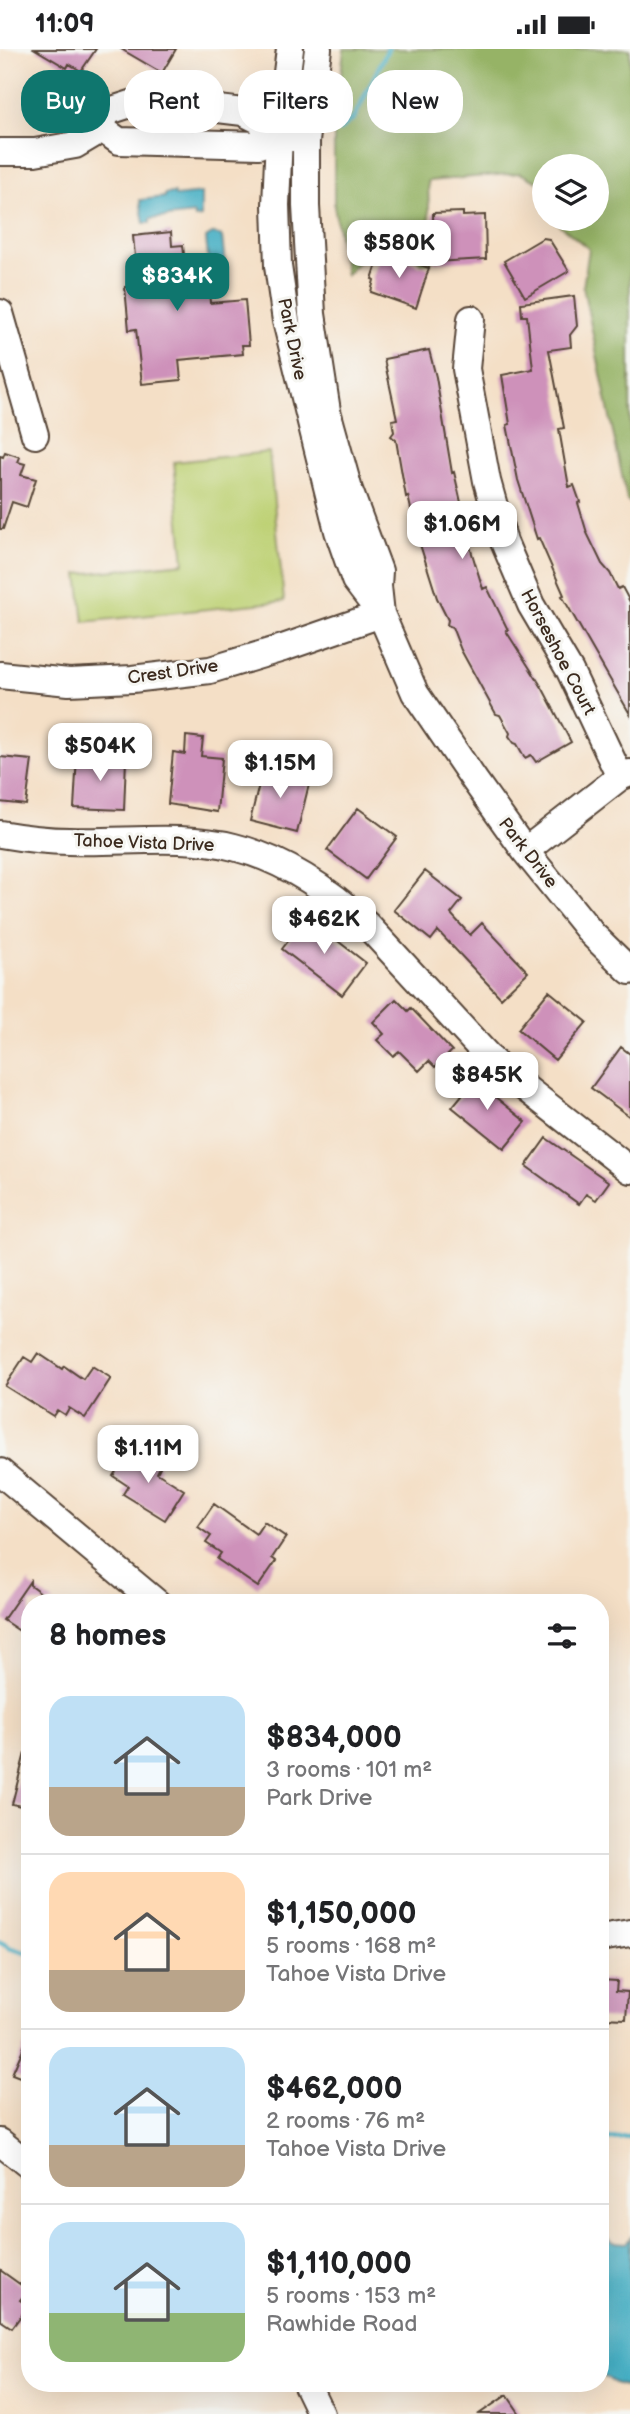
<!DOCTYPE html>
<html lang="en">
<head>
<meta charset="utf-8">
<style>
	:root { --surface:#fff; --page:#f2f2f2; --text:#202124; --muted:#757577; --line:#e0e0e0; --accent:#0f766e }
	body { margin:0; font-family:"Balsamiq Sans",sans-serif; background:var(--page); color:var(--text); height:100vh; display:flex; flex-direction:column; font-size:26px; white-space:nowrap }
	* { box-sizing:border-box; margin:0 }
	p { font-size:23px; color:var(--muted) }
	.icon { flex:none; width:38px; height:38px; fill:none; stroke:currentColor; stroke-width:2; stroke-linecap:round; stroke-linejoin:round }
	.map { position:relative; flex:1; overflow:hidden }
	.sheet { position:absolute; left:21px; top:1545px; width:588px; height:798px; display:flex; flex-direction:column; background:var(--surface); border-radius:28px; box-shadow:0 7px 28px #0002 }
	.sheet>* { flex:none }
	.banner { position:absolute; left:21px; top:21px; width:588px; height:63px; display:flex; gap:14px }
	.buttons { position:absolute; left:532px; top:105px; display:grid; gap:14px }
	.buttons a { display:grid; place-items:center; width:77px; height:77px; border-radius:50%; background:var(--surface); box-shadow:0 7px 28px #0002; font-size:35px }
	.price { position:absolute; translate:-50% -60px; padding:0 16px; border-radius:14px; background:#fff; color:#222; font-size:23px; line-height:46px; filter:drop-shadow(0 2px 4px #0008) }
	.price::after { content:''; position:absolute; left:50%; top:42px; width:21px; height:16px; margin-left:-10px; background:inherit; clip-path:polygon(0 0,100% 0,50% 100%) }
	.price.active { background:var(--accent); color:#fff }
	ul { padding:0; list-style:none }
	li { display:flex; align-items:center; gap:21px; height:175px; padding:0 28px }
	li+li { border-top:2px solid var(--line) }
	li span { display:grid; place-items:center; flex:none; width:196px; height:140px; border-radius:21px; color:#555 }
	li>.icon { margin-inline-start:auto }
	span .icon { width:84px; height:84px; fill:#fffc; stroke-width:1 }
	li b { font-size:30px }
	h2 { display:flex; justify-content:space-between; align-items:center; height:84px; padding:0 28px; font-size:30px }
	.chip { padding:0 24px; border-radius:28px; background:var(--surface); box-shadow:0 7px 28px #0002; font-size:24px; line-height:63px }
	.chip.active { background:var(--accent); color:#fff }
	.status { display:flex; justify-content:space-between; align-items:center; height:49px; padding:0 35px; background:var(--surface); direction:ltr }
	.status svg { height:19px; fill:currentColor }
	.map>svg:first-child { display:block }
</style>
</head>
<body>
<div class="status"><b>11:09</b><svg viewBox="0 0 49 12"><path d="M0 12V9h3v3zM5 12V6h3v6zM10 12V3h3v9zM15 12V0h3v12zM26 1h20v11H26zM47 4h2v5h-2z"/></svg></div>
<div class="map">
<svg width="630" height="2365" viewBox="0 0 630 2365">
	<rect width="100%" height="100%" fill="#f6f6f2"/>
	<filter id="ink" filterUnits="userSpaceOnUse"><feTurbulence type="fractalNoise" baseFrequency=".0143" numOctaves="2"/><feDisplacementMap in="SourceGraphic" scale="14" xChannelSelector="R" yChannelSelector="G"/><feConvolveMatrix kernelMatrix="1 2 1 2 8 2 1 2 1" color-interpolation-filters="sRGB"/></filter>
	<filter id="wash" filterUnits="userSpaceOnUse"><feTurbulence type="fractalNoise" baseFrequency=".00686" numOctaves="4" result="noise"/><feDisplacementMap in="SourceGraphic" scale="28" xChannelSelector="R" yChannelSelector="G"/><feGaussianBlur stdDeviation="1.57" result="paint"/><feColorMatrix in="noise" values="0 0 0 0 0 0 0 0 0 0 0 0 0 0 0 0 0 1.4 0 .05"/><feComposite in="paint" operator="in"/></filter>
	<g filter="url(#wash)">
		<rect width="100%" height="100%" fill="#f4dfc6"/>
		<path fill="#bed174" stroke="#7c7e49" stroke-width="2" d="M269 403 284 552 84 573 78 525 184 514 174 413Z"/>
		<path fill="#96b366" stroke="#686e42" stroke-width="2" d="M344 0H630V454L627 451 583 238 589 200 556 173V170H597V117H544V136L520 124 428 132 431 215 422 214 382 188 346 226 334 157V84Z"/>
		<path fill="#45afc4" stroke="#406c71" stroke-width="2" d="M174 144 175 147 201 144V168L195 169 194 165 150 170V174H144L140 151 165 148V145Z
			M214 184 222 188 225 215 217 221 205 217 204 211 208 210 206 189Z
			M600 2185 613 2193 626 2194 630 2189V2339L615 2334 600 2325Z"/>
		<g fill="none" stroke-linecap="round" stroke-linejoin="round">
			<path stroke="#45afc4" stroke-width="5" d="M339 81 354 69 388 0
				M0 1893 10 1899 30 1905
				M600 2091 630 2088"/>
		</g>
		<g id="blocks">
			<path fill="#ce91ba" d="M35 0H96L81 22 69 15 67 19Z
				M121 0H176L162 24Z
				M463 163V167L485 166 486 210 434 213 433 164Z
				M171 183 172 197 183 196 186 224 197 222 199 244 209 243 210 254 245 251 249 296H242L243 305 179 311 181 331 142 335 136 280 129 281 125 238 138 237 133 187Z
				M543 189 549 190 569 222 525 248 504 212Z
				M381 203 429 219 416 259 371 243 374 231 372 230Z
				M574 247 577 277 570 286 571 298 549 301 564 379 559 380 569 438 574 436 580 453 578 454 587 484 602 515 610 524 618 540 622 538 630 553V665L562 547 564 546 539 489 537 490 518 431 507 376 510 375 502 326 533 320 527 267H522L521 254Z
				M429 301 436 328 452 424 454 423 465 471 462 472 483 540 487 538 508 581 506 582 543 640 571 693 536 713 531 706 525 709 517 695 514 694 509 687 510 684 500 666 496 665 461 601 452 578 447 576 448 571 437 549 417 486 408 447 406 448 396 391 391 387 394 383 392 371 397 370 384 310Z
				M5 403 20 408 18 413 25 415 21 426 36 430 27 458 12 453 3 480H0V407L3 408Z
				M186 687 203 689 201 707 222 709 217 763 168 755 173 703 185 705Z
				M77 707 126 710 124 761 74 759Z
				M0 708 32 711 26 756 0 753Z
				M263 719 310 731 297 784 250 772Z
				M358 759 397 788 366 830 327 801Z
				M425 822 462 851 451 865 470 886 482 874 528 923 501 949 438 882 431 891 394 861Z
				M307 868 366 914 342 946 282 900Z
				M549 942 587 973 555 1011 518 980Z
				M396 950 408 962 411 959 452 1002 435 1018 429 1012 419 1022 399 1002 393 1007 377 991 384 985 373 973Z
				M621 998 630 1005V1068L591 1039Z
				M467 1025 526 1073 504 1100 452 1058 462 1046 455 1040Z
				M546 1089 609 1133 596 1151 586 1145 579 1155 526 1117Z
				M38 1304 62 1320 64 1317 83 1330 92 1317 111 1329 85 1369 69 1359 65 1366 57 1361 53 1367 5 1337 24 1308 32 1313Z
				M131 1399 160 1418 157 1424 184 1441 165 1471 123 1445 128 1437 113 1427Z
				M214 1455 256 1485 264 1473 286 1488 272 1509 276 1512 258 1538 217 1510 221 1504 206 1494 211 1487 198 1478Z
				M30 1532V1536L55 1554H30V1589L3 1571Z
				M25 1704H30V1759L12 1755Z
				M600 1931 617 1932 616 1942 628 1943 626 1970 600 1969Z
				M30 1984V2032L12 2025Z
				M0 2221 28 2241 20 2251 28 2257 12 2279 0 2271Z
				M507 2346 520 2365H479Z"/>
		</g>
	</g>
	<g filter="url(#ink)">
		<use href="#blocks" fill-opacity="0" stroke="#574537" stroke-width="2"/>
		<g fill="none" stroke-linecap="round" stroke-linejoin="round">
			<g stroke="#574537" stroke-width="30">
				<path id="minor" d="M290 0 279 87 276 156 278 217 286 272 338 482 355 531 381 565 415 644 475 732 525 802 592 885 630 922
					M318 0 306 92V157L312 265 327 362 349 441 379 522 378 537 381 565
					M102 80 119 92 259 96 271 84
					M0 103H35L75 96 102 80 106 63 143 51 243 63 259 71 271 84 291 89
					M0 264 35 386
					M471 270 466 320 487 432 504 493 531 556 570 622 620 728
					M0 626 69 633 132 630 210 621 283 599 381 565
					M0 785C23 789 46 792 69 792 124 794 181 785 234 798 286 811 329 841 367 876L497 1017 630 1121
					M525 802 620 728 630 724
					M0 1423 157 1554
					M600 1889 630 1884
					M0 2093 30 2117
					M306 2334 321 2365"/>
			</g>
			<use href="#minor" stroke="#fff" stroke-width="26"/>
		</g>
	</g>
	<g text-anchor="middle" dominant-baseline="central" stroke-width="6" stroke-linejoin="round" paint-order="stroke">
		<g font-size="18" fill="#3b2a1e" stroke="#f6f6f2">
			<text transform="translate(292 290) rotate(78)">Park Drive</text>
			<text transform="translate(558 603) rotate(62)">Horseshoe Court</text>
			<text transform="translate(173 623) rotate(-8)">Crest Drive</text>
			<text transform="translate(144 794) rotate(2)">Tahoe Vista Drive</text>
			<text transform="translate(528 804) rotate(52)">Park Drive</text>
		</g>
	</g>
</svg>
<div class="buttons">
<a><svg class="icon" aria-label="layers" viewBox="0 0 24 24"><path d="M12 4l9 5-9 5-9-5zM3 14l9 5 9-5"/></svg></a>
</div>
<b class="price" style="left:399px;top:231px">$580K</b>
<b class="price active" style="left:177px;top:264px">$834K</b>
<b class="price" style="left:462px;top:512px">$1.06M</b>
<b class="price" style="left:100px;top:734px">$504K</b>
<b class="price" style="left:280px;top:751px">$1.15M</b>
<b class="price" style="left:324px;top:907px">$462K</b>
<b class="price" style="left:487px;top:1063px">$845K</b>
<b class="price" style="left:148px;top:1436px">$1.11M</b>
<div class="banner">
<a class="chip active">Buy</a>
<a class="chip">Rent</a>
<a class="chip">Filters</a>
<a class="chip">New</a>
</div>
<section class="sheet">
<h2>8 homes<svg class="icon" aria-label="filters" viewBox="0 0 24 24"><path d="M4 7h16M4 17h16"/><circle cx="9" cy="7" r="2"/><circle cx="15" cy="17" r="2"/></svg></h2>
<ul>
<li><span style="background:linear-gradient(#bfe0f5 65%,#b9a48a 0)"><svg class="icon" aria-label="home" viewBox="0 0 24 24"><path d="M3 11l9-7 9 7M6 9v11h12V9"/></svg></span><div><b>$834,000</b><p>3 rooms · 101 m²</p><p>Park Drive</p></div></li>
<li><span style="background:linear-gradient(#ffd9b3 70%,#b9a48a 0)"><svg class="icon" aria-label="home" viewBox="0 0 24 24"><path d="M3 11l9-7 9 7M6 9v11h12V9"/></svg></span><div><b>$1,150,000</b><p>5 rooms · 168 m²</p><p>Tahoe Vista Drive</p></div></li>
<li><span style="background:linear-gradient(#bfe0f5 70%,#b9a48a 0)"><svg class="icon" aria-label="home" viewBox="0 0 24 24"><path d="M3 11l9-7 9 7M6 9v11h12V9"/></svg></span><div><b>$462,000</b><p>2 rooms · 76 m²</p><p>Tahoe Vista Drive</p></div></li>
<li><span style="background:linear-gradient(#bfe0f5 65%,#8fb573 0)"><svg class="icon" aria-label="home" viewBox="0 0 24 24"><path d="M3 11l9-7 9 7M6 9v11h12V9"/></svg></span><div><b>$1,110,000</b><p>5 rooms · 153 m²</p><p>Rawhide Road</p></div></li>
</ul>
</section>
</div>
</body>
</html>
